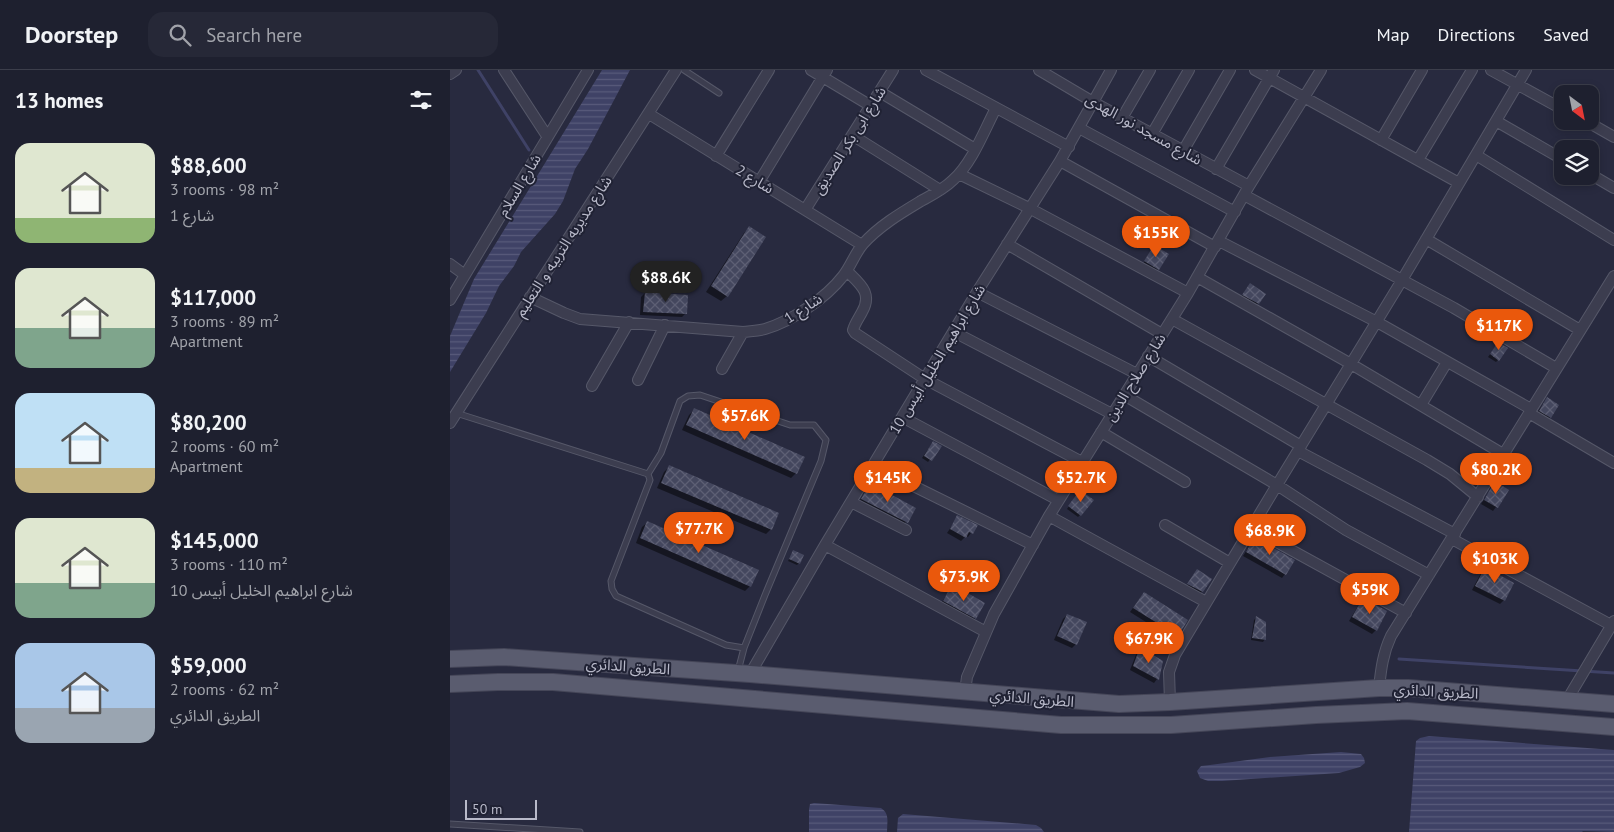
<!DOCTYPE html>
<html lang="en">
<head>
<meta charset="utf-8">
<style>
	:root { --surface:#1e202f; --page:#262837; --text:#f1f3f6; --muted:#a1a3aa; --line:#3c3e4b; --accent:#ea580c }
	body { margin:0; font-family:"PT Sans","Noto Sans Arabic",sans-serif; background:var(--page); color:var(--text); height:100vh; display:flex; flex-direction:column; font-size:19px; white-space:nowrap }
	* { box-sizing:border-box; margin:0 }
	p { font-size:16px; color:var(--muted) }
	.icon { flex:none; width:28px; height:28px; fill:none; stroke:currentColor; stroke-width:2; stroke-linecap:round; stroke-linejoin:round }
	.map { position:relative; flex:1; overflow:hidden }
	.panel { display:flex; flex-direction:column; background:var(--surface); width:450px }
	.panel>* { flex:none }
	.needle { width:32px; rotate:148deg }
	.buttons { position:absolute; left:1104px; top:15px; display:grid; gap:10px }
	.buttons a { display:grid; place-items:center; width:45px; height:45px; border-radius:10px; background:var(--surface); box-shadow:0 2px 8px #0003,0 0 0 1px var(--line); font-size:25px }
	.scale { position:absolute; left:15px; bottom:12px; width:72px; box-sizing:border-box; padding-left:5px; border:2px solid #b8b9c9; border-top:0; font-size:14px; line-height:18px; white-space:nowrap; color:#b8b9c9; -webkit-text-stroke:4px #202234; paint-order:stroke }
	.price { position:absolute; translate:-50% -42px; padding:0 11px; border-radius:18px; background:var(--accent); color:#fff; font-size:16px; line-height:32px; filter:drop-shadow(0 1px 2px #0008) }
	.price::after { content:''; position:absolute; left:50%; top:30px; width:15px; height:11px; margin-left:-8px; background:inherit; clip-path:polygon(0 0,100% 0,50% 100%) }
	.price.active { background:#222; color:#fff }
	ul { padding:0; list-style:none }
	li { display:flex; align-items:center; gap:15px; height:125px; padding:0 15px }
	li span { display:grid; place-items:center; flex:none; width:140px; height:100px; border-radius:15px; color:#555 }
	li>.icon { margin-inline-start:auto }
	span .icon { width:60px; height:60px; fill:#fffc; stroke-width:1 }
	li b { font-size:21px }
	h2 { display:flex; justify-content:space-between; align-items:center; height:60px; padding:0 15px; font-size:21px }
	header { display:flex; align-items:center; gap:30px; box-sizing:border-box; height:70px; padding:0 25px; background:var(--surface); border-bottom:1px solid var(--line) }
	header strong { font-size:24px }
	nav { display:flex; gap:28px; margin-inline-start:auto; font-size:18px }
	.search { width:350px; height:45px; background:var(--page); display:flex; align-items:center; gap:12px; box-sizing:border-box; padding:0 18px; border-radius:15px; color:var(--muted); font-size:19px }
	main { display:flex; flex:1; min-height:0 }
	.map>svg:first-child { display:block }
</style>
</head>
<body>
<header>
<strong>Doorstep</strong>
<div class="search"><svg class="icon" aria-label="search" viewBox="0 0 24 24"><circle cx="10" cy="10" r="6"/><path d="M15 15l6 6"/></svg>Search here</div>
<nav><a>Map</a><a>Directions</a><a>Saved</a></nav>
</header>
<main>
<section class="panel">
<h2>13 homes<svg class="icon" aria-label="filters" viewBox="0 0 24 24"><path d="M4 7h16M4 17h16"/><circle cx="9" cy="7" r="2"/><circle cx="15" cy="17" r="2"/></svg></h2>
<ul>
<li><span style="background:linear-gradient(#dfe7d0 75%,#8fb573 0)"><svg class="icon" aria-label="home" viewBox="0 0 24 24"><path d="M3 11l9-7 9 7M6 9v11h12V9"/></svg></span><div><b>$88,600</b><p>3 rooms · 98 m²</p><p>شارع 1</p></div></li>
<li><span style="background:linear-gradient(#dfe7d0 60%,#7fa58c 0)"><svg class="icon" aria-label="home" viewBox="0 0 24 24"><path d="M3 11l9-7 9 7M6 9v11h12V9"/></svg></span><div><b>$117,000</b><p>3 rooms · 89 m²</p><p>Apartment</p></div></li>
<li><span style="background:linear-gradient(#bfe0f5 75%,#c2b280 0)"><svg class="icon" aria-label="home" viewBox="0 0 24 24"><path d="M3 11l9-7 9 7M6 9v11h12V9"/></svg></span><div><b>$80,200</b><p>2 rooms · 60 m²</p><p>Apartment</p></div></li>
<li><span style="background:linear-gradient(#dfe7d0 65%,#7fa58c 0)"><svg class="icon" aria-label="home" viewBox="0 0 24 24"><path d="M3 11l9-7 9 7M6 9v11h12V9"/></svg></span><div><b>$145,000</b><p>3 rooms · 110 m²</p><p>شارع ابراهيم الخليل أبيس 10</p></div></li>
<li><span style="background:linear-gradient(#a9c7e8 65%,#9aa5b1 0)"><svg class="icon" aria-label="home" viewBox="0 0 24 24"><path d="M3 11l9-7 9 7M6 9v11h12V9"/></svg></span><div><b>$59,000</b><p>2 rooms · 62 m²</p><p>الطريق الدائري</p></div></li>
</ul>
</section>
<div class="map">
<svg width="1164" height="762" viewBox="0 0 1164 762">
	<defs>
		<pattern id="water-rules" width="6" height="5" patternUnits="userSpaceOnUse" patternTransform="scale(1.25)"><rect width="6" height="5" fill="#3f4266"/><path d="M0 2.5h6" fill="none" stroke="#595b7b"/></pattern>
		<pattern id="building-cross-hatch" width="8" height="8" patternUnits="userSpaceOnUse" patternTransform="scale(1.25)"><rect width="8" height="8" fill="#44475e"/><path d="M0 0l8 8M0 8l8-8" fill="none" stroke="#5d5f74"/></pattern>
	</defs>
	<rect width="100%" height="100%" fill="#282a3f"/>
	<path fill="url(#water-rules)" d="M152 0H180L138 79 125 99 113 131 105 144 71 182 64 196 49 216 36 243 0 302V266L24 209Z
		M979 666 1164 680V762L1133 761 1132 762H959L966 671 970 668Z
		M891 682 911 684 914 688 915 693 910 697 889 703 772 711H758L750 708 747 701 751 696 760 695 820 687Z
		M364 733 431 738C440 744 437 752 437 762H359V739L360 734Z
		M453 744 586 755 591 758 594 762H447L448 748Z"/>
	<path fill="#0007" d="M299 158 277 226 271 231 256 222 294 163Z
		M704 176 708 199 706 201 693 194Z
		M798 217 808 233 806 236 791 227Z
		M195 223 235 244 232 247 190 245 191 227Z
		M1046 276 1048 290 1046 292 1038 287Z
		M1095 331 1100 347 1098 350 1087 343Z
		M244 340 346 403 341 408 232 360 239 345Z
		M481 375 490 376 478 392 472 388Z
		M219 397 321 459 316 464 207 418 214 402Z
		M1045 413 1058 421 1043 441 1031 434Z
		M421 414 464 439 453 456 408 433Z
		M628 423 630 445 628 447 617 439Z
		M508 447 526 456 518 467 516 466 511 471 497 463Z
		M198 452 300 516 295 521 186 473 192 457Z
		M804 469 835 504 832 508 793 486Z
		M344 481 349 493 347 495 338 491Z
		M1035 499 1054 530 1050 534 1022 520 1031 503Z
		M745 503 760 509 750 524 736 517Z
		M502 516 525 548 522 552 490 535Z
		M694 523 727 565 723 569 680 542Z
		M911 532 916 535 919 532 926 560 922 564 899 551 908 536Z
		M617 545 626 574 622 578 604 570 613 549Z
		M806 548 815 569 813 572 801 570 804 550Z
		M690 579 707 609 704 613 680 600 687 582Z"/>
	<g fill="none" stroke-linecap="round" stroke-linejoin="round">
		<path stroke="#3f4266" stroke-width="3" d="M28 0 79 80
			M949 589 1164 603"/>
	</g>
	<path fill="url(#building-cross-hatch)" d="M299 156 316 167 278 227 261 216Z
		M704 175 719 184 709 200 694 191Z
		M800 213 816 224 809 234 792 225Z
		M195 222 238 225 237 244 193 242Z
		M1048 272 1058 278 1049 291 1040 284Z
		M1097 327 1109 335 1101 348 1089 341Z
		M244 338 355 387 347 404 236 355Z
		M483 371 492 376 482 391 474 386Z
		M219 395 329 443 322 460 211 413Z
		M1045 411 1059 420 1048 438 1034 430Z
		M420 413 466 438 458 453 411 429Z
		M630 420 644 430 631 446 618 436Z
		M507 445 528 455 523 464 519 462 516 468 500 459Z
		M197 451 309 500 301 517 190 468Z
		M804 467 845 490 836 505 796 482Z
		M343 480 354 485 350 494 339 489Z
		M1035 497 1064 513 1055 531 1025 516Z
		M747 499 762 509 753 522 737 514Z
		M502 514 535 533 526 549 493 531Z
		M694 522 738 550 728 566 683 538Z
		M911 531 917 534 919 531 937 541 927 561 902 547Z
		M617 544 637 552 627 575 607 566Z
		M806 546 816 552V570L802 568Z
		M690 577 713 591 709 610 683 596Z"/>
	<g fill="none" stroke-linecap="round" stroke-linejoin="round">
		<g stroke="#565869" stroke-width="7">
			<path id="service" d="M234 0 269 23
				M6 343 198 404 200 410 161 511 162 519 166 526 276 575 294 578
				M198 404 211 383 230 331 238 326 250 325 340 355H364L376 370 371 391 315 525 294 578 288 601
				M0 754 130 762"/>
		</g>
		<g stroke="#565869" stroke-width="12">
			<path id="minor" d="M54 0 97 66
				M361 0 421 36
				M476 0 619 77
				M589 0 643 32 799 116
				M805 0 1009 113
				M1041 0 1112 39
				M0 4 6 0
				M430 22 525 79
				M199 44 412 175
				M672 48 700 0
				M1046 51 1112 89
				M1136 51 1164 67
				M629 58 785 142
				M702 64 739 0
				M402 65 490 120
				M931 70 972 0
				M733 81 780 0
				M1026 85 1164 170
				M266 86 319 0
				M968 90 1022 0
				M610 91 765 177
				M766 99 824 0
				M509 104 579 138 738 223
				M1140 104 1164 118
				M309 112 377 0
				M794 125 1004 238 1106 298
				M355 140 443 0
				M976 169 1130 260
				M769 171 927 252 1081 339
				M557 174 712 264
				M0 194 15 205
				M397 201C410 214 423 223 412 242 409 248 405 253 403 260L405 263 475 309 632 392
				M747 207 901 294 1053 384
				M527 222 687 304
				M80 227 114 243 130 249 293 262C300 261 308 261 315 259 342 251 376 228 393 206 401 196 405 183 413 174 429 156 451 143 471 131 482 125 494 119 503 110 522 93 534 61 546 38
				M0 230 138 0
				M722 249 977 390 1000 404 1028 427
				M504 262 662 344
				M698 286 851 376
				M272 299 293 262
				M188 310 215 255
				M142 316 179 252
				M674 325 827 415 896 460 979 505
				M971 335 997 292
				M1079 343 1164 393
				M452 347 608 430
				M0 353 226 0
				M651 362 735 412
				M848 381 1005 464
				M423 396 583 475
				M401 432 456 460
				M599 446 756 532
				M715 455 780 493
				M801 458 956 543
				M1002 469 1161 555
				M375 475 536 562
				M300 604 375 475 527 222 610 91 661 0
				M929 618C931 599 933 583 941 566L1164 206
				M515 622 517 607 544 544 599 446 738 223 799 116 871 0
				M1117 630 1164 551
				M720 632 719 602 725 585 827 415 952 210 1076 0"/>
		</g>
		<g stroke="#454658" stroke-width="18">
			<path id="primary" d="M0 589 54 587 300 604 669 634 720 632 929 618H958L1164 634
				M0 614 48 612H103L611 655H721L866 645 957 641 1164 657"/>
		</g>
		<use href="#service" stroke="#3c3d4f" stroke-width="5"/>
		<use href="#minor" stroke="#3c3d4f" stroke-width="10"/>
		<use href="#primary" stroke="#5a5c6f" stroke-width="16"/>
	</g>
	<g text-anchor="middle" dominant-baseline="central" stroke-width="4" stroke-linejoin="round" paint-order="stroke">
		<g font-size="15" fill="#b8b9c9" stroke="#202234">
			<text transform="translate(694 59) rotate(29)">شارع مسجد نور الهدى</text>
			<text transform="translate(399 70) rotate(-58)">شارع ابى بكر الصديق</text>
			<text transform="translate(305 109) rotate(31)">شارع 2</text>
			<text transform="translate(69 115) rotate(-59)">شارع السلام</text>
			<text transform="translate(113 176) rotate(-57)">شارع مديريه التربيه و التعليم</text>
			<text transform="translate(353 238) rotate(-33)">شارع 1</text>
			<text transform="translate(487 289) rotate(-59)">شارع ابراهيم الخليل أبيس 10</text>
			<text transform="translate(685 307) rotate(-58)">شارع صلاح الدين</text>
			<text transform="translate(178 596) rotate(4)">الطريق الدائري</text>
			<text transform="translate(986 621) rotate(3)">الطريق الدائري</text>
			<text transform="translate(582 628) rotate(5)">الطريق الدائري</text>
		</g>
	</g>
</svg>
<div class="buttons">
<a><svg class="needle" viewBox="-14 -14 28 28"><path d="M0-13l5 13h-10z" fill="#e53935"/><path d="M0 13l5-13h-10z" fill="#a1a3aa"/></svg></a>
<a><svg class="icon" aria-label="layers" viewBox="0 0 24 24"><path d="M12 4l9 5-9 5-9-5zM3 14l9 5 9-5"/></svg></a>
</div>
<div class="scale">50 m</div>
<b class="price" style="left:706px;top:188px">$155K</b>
<b class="price active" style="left:216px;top:233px">$88.6K</b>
<b class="price" style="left:1049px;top:281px">$117K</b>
<b class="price" style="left:295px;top:371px">$57.6K</b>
<b class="price" style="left:1046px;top:425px">$80.2K</b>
<b class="price" style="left:438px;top:433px">$145K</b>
<b class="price" style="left:631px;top:433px">$52.7K</b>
<b class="price" style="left:249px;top:484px">$77.7K</b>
<b class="price" style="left:820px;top:486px">$68.9K</b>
<b class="price" style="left:1045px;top:514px">$103K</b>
<b class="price" style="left:514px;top:532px">$73.9K</b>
<b class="price" style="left:920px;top:545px">$59K</b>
<b class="price" style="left:699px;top:594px">$67.9K</b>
</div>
</main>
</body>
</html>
